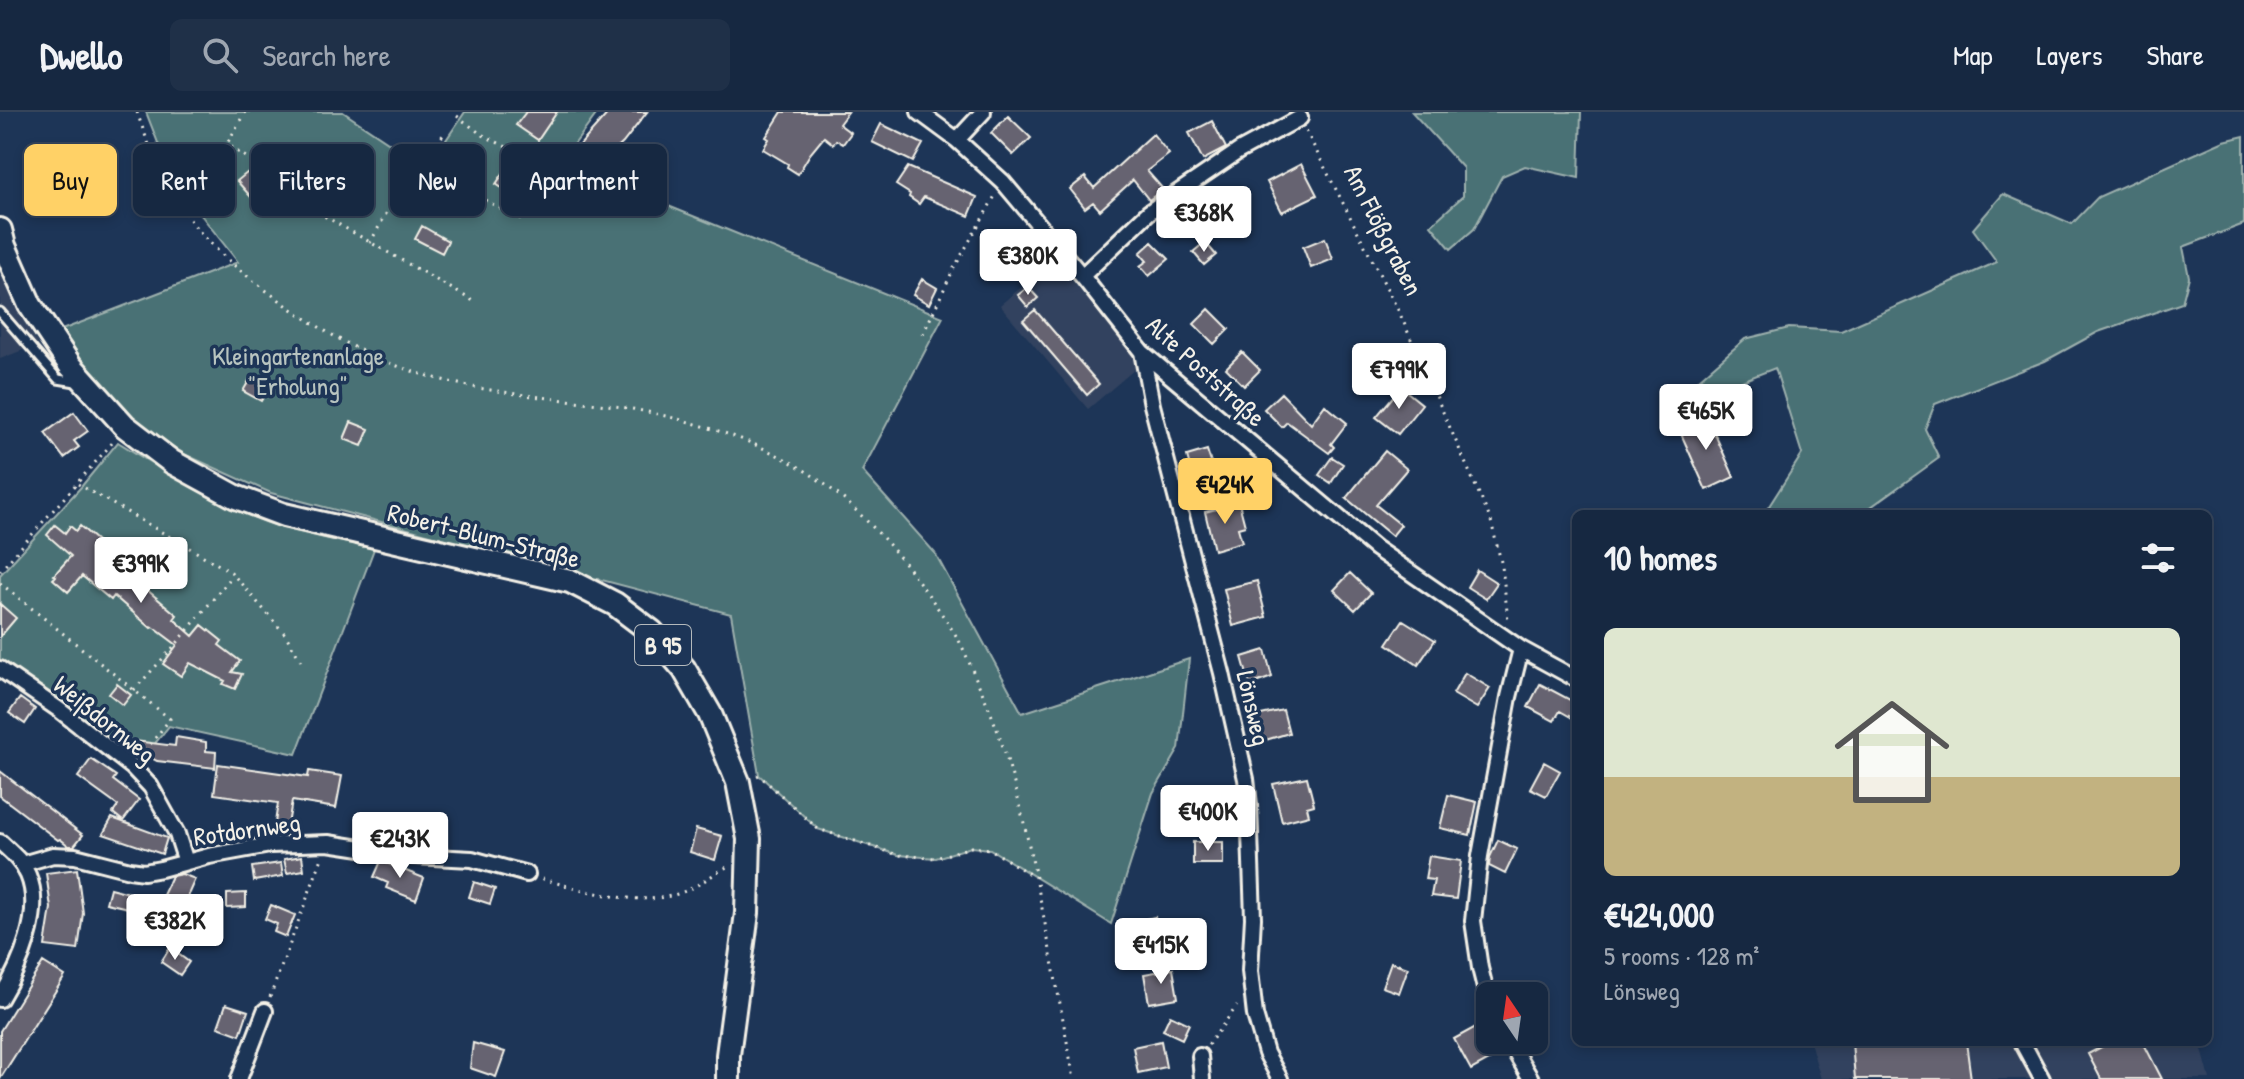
<!DOCTYPE html>
<html lang="en">
<head>
<meta charset="utf-8">
<style>
	:root { --surface:#162841; --page:#1f3048; --text:#f1f3f6; --muted:#9ea6b1; --line:#35445a; --accent:#ffd166 }
	body { margin:0; font-family:"Patrick Hand",sans-serif; background:var(--page); color:var(--text); height:100vh; display:flex; flex-direction:column; font-size:30px; white-space:nowrap }
	* { box-sizing:border-box; margin:0 }
	p { font-size:26px; color:var(--muted) }
	.icon { flex:none; width:44px; height:44px; fill:none; stroke:currentColor; stroke-width:2; stroke-linecap:round; stroke-linejoin:round }
	.map { position:relative; flex:1; overflow:hidden }
	.details { position:absolute; left:1572px; top:398px; width:640px; height:536px; display:flex; flex-direction:column; background:var(--surface); border-radius:12px; box-shadow:0 4px 12px #0003,0 0 0 2px var(--line) }
	.details>* { flex:none }
	.guide { position:absolute; left:24px; top:32px; width:760px; height:72px; display:flex; gap:16px }
	.needle { width:52px; rotate:347deg }
	.fabs { position:absolute; left:1476px; top:870px; display:grid; gap:16px }
	.fabs a { display:grid; place-items:center; width:72px; height:72px; border-radius:12px; background:var(--surface); box-shadow:0 4px 12px #0003,0 0 0 2px var(--line); font-size:40px }
	.price { position:absolute; translate:-50% -68px; padding:0 18px; border-radius:8px; background:#fff; color:#222; font-size:26px; line-height:52px; filter:drop-shadow(0 2px 4px #0008) }
	.price::after { content:''; position:absolute; left:50%; top:48px; width:24px; height:18px; margin-left:-12px; background:inherit; clip-path:polygon(0 0,100% 0,50% 100%) }
	.price.on { background:var(--accent); color:#111 }
	ul { padding:0; list-style:none }
	li { display:grid; align-content:center; gap:16px; height:424px; padding:0 32px }
	li span { display:grid; place-items:center; height:248px; border-radius:12px; color:#555 }
	li>.icon { margin-inline-start:auto }
	span .icon { width:144px; height:144px; fill:#fffc; stroke-width:1 }
	li b { font-size:34px }
	h2 { display:flex; justify-content:space-between; align-items:center; height:96px; padding:0 32px; font-size:34px }
	.pill { padding:0 28px; border-radius:12px; background:var(--surface); box-shadow:0 4px 12px #0003,0 0 0 2px var(--line); font-size:28px; line-height:72px }
	.pill.on { background:var(--accent); color:#111 }
	header { display:flex; align-items:center; gap:48px; box-sizing:border-box; height:112px; padding:0 40px; background:var(--surface); border-bottom:2px solid var(--line) }
	header strong { font-size:38px }
	nav { display:flex; gap:44px; margin-inline-start:auto; font-size:28px }
	.search { width:560px; height:72px; background:var(--page); display:flex; align-items:center; gap:20px; box-sizing:border-box; padding:0 28px; border-radius:12px; color:var(--muted); font-size:30px }
	.map>svg:first-child { display:block }
</style>
</head>
<body>
<header>
<strong>Dwello</strong>
<div class="search"><svg class="icon" aria-label="search" viewBox="0 0 24 24"><circle cx="10" cy="10" r="6"/><path d="M15 15l6 6"/></svg>Search here</div>
<nav><a>Map</a><a>Layers</a><a>Share</a></nav>
</header>
<div class="map">
<svg width="2244" height="967" viewBox="0 0 2244 967">
	<rect width="100%" height="100%" fill="#1d3557"/>
	<filter id="ink" filterUnits="userSpaceOnUse"><feTurbulence type="fractalNoise" baseFrequency=".0125" numOctaves="2"/><feDisplacementMap in="SourceGraphic" scale="16" xChannelSelector="R" yChannelSelector="G"/><feConvolveMatrix kernelMatrix="1 2 1 2 8 2 1 2 1" color-interpolation-filters="sRGB"/></filter>
	<g filter="url(#ink)">
		<path fill="#33435f" d="M1054 148 1142 251 1088 297 1000 193Z
			M0 161 15 193 38 232 0 247Z
			M1810 930H2200L2210 967H1821Z"/>
		<path fill="#497175" stroke="#9eb1ae" stroke-width="2" d="M146 0H343L427 56 465 0H598L568 41 604 68 943 205 862 359 935 441 1022 601 1189 547 1179 637 1153 681 1111 812 990 737 971 735 936 746 898 743 818 717 759 663 731 502 271 381 184 342 134 308 99 271 59 219 238 150 201 103 160 36Z
			M1412 0H1581L1579 66 1525 54 1502 64 1474 117 1451 137 1431 113 1463 84V56Z
			M2244 24V112L2183 135 2189 165 2182 191 2098 220 2045 249 1935 292 1925 317 1939 346 1868 397 1856 402H1764L1802 342 1775 256 1660 301 1745 227 1789 216 1841 219 1997 150 1973 117 2003 82 2072 112 2098 85 2224 29Z
			M118 330C170 363 224 398 283 416 313 424 344 430 374 437L296 642 169 614 140 650 0 550V463L81 375Z"/>
		<path fill="#666371" stroke="#f4f1e8" stroke-width="2" d="M526 0H557L538 28 516 13Z
			M609 0H647L623 31 601 52 580 33Z
			M782 0H848L839 12 851 21 843 32 836 28 833 32 824 25 810 42 798 62 787 55 788 52 763 37 769 27 766 25Z
			M1008 4 1031 26 1013 43 991 21Z
			M1212 9 1226 36 1203 48 1189 21Z
			M881 12 923 32 913 50 872 30Z
			M1153 22 1169 42 1147 59 1163 77 1149 88 1133 68 1100 98 1093 90 1085 96 1070 77 1085 65 1094 76Z
			M1301 52 1317 83 1282 100 1267 70Z
			M908 55 977 85 969 104 924 85 919 92 909 85 910 82 896 73Z
			M506 57 522 68 512 83 496 72Z
			M248 60 262 75 251 85 237 69Z
			M89 72 96 95 76 101 69 79Z
			M1237 94 1248 110 1230 121 1220 105Z
			M422 114 448 129 442 141 415 127Z
			M1325 126 1333 147 1311 156 1303 135Z
			M1152 130 1169 147 1149 164 1140 154 1147 149 1140 141Z
			M1205 130 1216 143 1204 153 1193 140Z
			M922 167 937 176 929 192 913 183Z
			M1028 175 1038 186 1028 195 1018 183Z
			M1209 197 1229 217 1214 232 1194 212Z
			M1035 198 1099 272 1087 283 1023 208Z
			M1242 240 1260 258 1244 274 1226 256Z
			M250 267 268 277 261 289 243 279Z
			M1401 275 1422 292 1398 322 1376 305Z
			M1281 281 1311 312 1325 293 1347 311 1331 332 1334 335 1329 341 1287 310 1282 315 1264 297Z
			M74 300 88 319 74 329 79 335 64 346 45 321Z
			M1706 302 1734 365 1706 378 1678 315Z
			M351 310 369 317 362 334 344 327Z
			M1207 338 1216 366 1195 372 1187 344Z
			M1385 339 1407 357 1376 393 1401 413 1392 424 1346 386Z
			M1332 345 1343 352 1331 371 1319 363Z
			M1239 391 1245 414 1238 416 1242 430 1214 438 1205 400Z
			M55 413 65 421 70 414 76 419 80 414 121 450 119 452 128 462 177 503 174 507 193 524 202 513 222 529 219 533 240 549 232 560 242 562 235 577 223 572 225 569 190 551 181 564 163 552 177 533 153 515 151 516 114 484 111 488 82 464 68 480 53 467 56 464 54 463 71 444 47 423Z
			M1477 458 1497 471 1486 487 1467 475Z
			M1350 461 1371 481 1355 498 1334 478Z
			M1257 469 1266 505 1233 514 1224 477Z
			M0 492 16 506 0 525Z
			M1403 508 1435 528 1418 553 1387 532Z
			M1265 538 1272 565 1250 573 1242 545Z
			M1465 561 1490 576 1477 596 1453 582Z
			M117 572 131 583 123 593 109 582Z
			M1540 572 1576 591V608L1560 599 1554 609 1528 595Z
			M20 586 35 597 25 612 9 601Z
			M1283 598 1289 621 1259 630 1252 605Z
			M176 625 206 630V639L216 640 215 656 157 649 118 627 175 634Z
			M91 647 116 664 113 668 139 688 123 709 113 701 118 694 78 665Z
			M1544 650 1560 659 1546 684 1530 676Z
			M218 652 308 665 309 659 342 664 336 696 292 689 287 719 274 717 278 691 214 682Z
			M0 659 83 723 74 734H69L60 727 58 728 0 684Z
			M1307 665 1314 693 1307 695 1309 703 1282 710 1273 672Z
			M1448 683 1477 690 1470 723 1440 716Z
			M112 706 167 726 162 742 103 722Z
			M696 717 722 724 715 748 690 740Z
			M1498 728 1517 737 1505 762 1489 754 1490 745Z
			M1193 730H1223V752H1193Z
			M302 744 304 758 287 761 284 747Z
			M1429 744 1461 749 1456 787 1431 784 1434 768 1425 767Z
			M381 749 424 766 416 788 386 776 388 771 374 765Z
			M281 751 283 764 254 769 252 755Z
			M77 757 83 801 78 838 45 834 51 796 46 761Z
			M182 762 195 767 173 817 158 810 168 786 163 783 172 764Z
			M474 770 495 777 490 792 469 785Z
			M110 776 141 784 137 798 106 791Z
			M246 781V795L227 796V782Z
			M271 793 295 803 286 825 274 820 277 812 265 807Z
			M1155 805 1161 833 1132 838 1127 811Z
			M170 836 189 850 180 863 161 850Z
			M43 850 65 864 0 967V919Z
			M1391 850 1408 856 1399 881 1382 875Z
			M1173 857 1178 886 1149 891 1144 862Z
			M226 892 248 899 240 923 218 915Z
			M1170 903 1189 912 1182 927 1163 918Z
			M1483 911 1490 923V928H1493L1500 942 1471 958 1454 927Z
			M1161 929 1166 955 1138 961 1133 935Z
			M1852 930H1966L1971 967H1855Z
			M2111 930H2143L2162 967H2101L2088 942Z
			M473 931 505 940 496 965 470 956Z"/>
		<g fill="none" stroke-linecap="round" stroke-linejoin="round">
			<g stroke="#f4f1e8" stroke-width="13">
				<path id="service" d="M0 200 58 267 76 270"/>
			</g>
			<g stroke="#f4f1e8" stroke-width="20">
				<path id="minor" d="M919 0 957 28 1003 70 1082 164 1142 240 1375 436 1521 537 1576 567
					M957 28 983 0
					M1082 164 1149 100 1239 39 1300 6
					M1142 240 1152 293 1222 561 1246 667 1249 693 1253 806 1250 859 1255 903 1266 941 1280 967
					M0 557 58 597 133 656 151 675 177 722 186 750
					M0 730C11 740 22 749 28 763 44 801 20 854 0 887
					M22 752 53 743 75 744 130 758 144 760 161 757 209 744 270 733 328 731 414 744 472 747 527 762
					M1490 896 1480 856 1473 809 1480 744 1509 585 1521 537
					M1508 928 1531 967
					M2022 930 2042 967
					M1200 944 1202 967
					M239 967 265 899"/>
			</g>
			<g stroke="#f4f1e8" stroke-width="28">
				<path id="primary" d="M0 118 4 134 30 193 70 253 125 314 172 350 236 385 284 403 570 469 615 492 652 520 684 557 710 602 738 670 749 727 747 801 728 943V967"/>
			</g>
			<path stroke="#f4f1e8" stroke-width="3" stroke-dasharray="2 6" stroke-linecap="butt" d="M137 0C150 39 168 79 194 113 218 142 247 165 278 187 342 234 394 259 473 275 522 284 572 288 621 295 675 304 736 321 785 347 857 385 911 454 955 522 964 536 970 553 977 569 1006 630 1021 695 1035 761 1049 830 1061 898 1074 967
				M245 0 228 30 233 37 267 58 275 76 475 190
				M457 4 481 22 534 49
				M1306 19 1400 202 1491 409 1502 454 1508 508
				M421 55 527 110
				M370 131 387 100 446 19
				M923 222 953 158 995 84
				M78 372 231 460 285 522 304 554
				M0 459 113 330
				M0 471 170 607 141 644
				M134 578 178 530 233 463
				M757 664 759 663 818 717 898 743 936 746 971 735 990 737 1034 765
				M542 767C584 778 643 798 685 779 700 773 714 761 729 754
				M270 885 322 746
				M1208 933 1237 894"/>
			<use href="#service" stroke="#1d3557" stroke-width="7"/>
			<use href="#minor" stroke="#1d3557" stroke-width="14"/>
			<use href="#primary" stroke="#1d3557" stroke-width="22"/>
		</g>
	</g>
	<g text-anchor="middle" dominant-baseline="central" stroke-width="7" stroke-linejoin="round" paint-order="stroke">
		<rect fill="#1d3557" stroke="#b4b9bc" stroke-width="2" x="635" y="513" width="56" height="40" rx="6"/>
		<g font-size="24" font-weight="bold" fill="#f4f1e8">
			<text x="663" y="533">B 95</text>
		</g>
		<g font-size="26" fill="#f4f1e8" stroke="#1d3557">
			<text transform="translate(1384 118) rotate(63)">Am Flößgraben</text>
			<text transform="translate(1206 259) rotate(42)">Alte Poststraße</text>
			<text transform="translate(484 423) rotate(14)">Robert-Blum-Straße</text>
			<text transform="translate(1254 596) rotate(77)">Lönsweg</text>
			<text transform="translate(105 607) rotate(39)">Weißdornweg</text>
			<text transform="translate(247 717) rotate(-8)">Rotdornweg</text>
		</g>
		<g font-size="26" fill="#b8c4c0" stroke="#1d3557">
			<text x="298" y="243">Kleingartenanlage<tspan x="298" dy="30">"Erholung"</tspan></text>
		</g>
	</g>
</svg>
<div class="fabs">
<a><svg class="needle" viewBox="-14 -14 28 28"><path d="M0-13l5 13h-10z" fill="#e53935"/><path d="M0 13l5-13h-10z" fill="#9ea6b1"/></svg></a>
</div>
<b class="price" style="left:1204px;top:142px">€368K</b>
<b class="price" style="left:1028px;top:185px">€380K</b>
<b class="price" style="left:1399px;top:299px">€799K</b>
<b class="price" style="left:1706px;top:340px">€465K</b>
<b class="price on" style="left:1225px;top:414px">€424K</b>
<b class="price" style="left:141px;top:493px">€399K</b>
<b class="price" style="left:1208px;top:741px">€400K</b>
<b class="price" style="left:400px;top:768px">€243K</b>
<b class="price" style="left:175px;top:850px">€382K</b>
<b class="price" style="left:1161px;top:874px">€415K</b>
<div class="guide">
<a class="pill on">Buy</a>
<a class="pill">Rent</a>
<a class="pill">Filters</a>
<a class="pill">New</a>
<a class="pill">Apartment</a>
</div>
<section class="details">
<h2>10 homes<svg class="icon" aria-label="filters" viewBox="0 0 24 24"><path d="M4 7h16M4 17h16"/><circle cx="9" cy="7" r="2"/><circle cx="15" cy="17" r="2"/></svg></h2>
<ul>
<li><span style="background:linear-gradient(#dfe7d0 60%,#c2b280 0)"><svg class="icon" aria-label="home" viewBox="0 0 24 24"><path d="M3 11l9-7 9 7M6 9v11h12V9"/></svg></span><div><b>€424,000</b><p>5 rooms · 128 m²</p><p>Lönsweg</p></div></li>
</ul>
</section>
</div>
</body>
</html>
